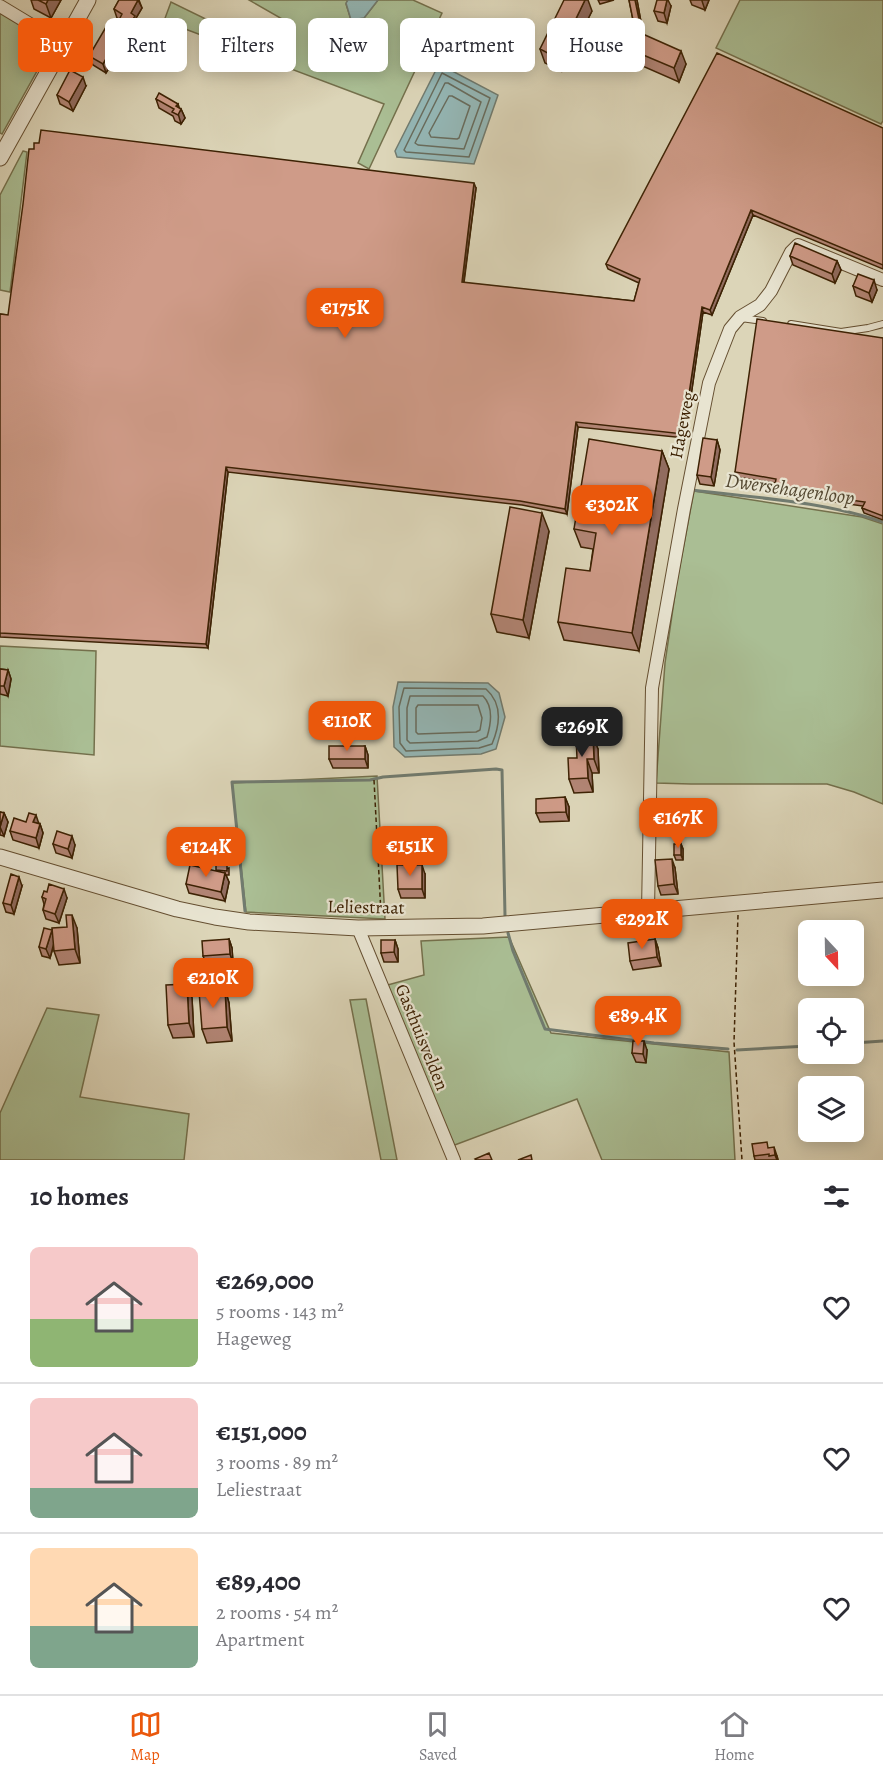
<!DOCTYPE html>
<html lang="en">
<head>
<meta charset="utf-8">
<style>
	:root { --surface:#fff; --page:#f2f2f3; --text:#2b2b33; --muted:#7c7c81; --line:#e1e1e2; --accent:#ea580c }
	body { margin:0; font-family:Alegreya,serif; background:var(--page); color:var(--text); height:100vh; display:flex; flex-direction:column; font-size:22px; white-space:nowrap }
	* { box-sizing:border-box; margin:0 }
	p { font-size:20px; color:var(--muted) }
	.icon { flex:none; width:33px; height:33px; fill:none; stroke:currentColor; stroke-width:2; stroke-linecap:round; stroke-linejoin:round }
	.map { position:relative; height:1160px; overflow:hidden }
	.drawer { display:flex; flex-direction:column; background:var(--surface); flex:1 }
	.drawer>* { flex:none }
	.top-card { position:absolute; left:18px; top:18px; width:848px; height:54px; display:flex; gap:12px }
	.needle { width:39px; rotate:158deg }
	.tools { position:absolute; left:798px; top:920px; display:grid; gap:12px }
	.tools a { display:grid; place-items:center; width:66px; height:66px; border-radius:9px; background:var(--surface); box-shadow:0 3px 15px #0003; font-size:30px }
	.price { position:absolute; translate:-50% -51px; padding:0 14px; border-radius:12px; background:var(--accent); color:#fff; font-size:20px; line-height:39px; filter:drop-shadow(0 2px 3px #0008) }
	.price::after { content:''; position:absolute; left:50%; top:36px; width:18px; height:14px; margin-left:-9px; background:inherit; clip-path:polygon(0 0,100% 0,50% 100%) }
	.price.active { background:#222; color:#fff }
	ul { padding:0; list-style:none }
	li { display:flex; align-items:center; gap:18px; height:150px; padding:0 30px }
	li+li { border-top:2px solid var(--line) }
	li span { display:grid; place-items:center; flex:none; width:168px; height:120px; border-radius:9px; color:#555 }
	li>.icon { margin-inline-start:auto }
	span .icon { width:72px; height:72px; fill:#fffc; stroke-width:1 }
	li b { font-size:26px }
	h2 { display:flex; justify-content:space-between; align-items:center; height:72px; padding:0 30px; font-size:26px }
	.pill { padding:0 21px; border-radius:9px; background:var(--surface); box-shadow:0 3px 15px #0003; font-size:21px; line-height:54px }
	.pill.active { background:var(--accent); color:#fff }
	.tabs { display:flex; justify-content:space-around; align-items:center; height:84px; border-top:2px solid var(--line); background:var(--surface); font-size:16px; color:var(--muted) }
	.tabs a { display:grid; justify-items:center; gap:3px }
	.tabs .active { color:var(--accent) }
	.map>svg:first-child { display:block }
</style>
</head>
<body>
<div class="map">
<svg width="883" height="1160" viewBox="0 0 883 1160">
	<rect width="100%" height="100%" fill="#dcd5b8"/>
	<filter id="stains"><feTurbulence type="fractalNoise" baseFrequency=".00333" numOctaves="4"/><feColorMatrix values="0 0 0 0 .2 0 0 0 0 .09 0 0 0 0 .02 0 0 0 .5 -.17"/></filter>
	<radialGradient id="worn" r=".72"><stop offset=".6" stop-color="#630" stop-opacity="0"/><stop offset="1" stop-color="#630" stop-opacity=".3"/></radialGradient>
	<path fill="#aabe94" stroke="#74704c" stroke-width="1.5" d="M249 0H348L346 4 351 20 364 18 378 0H413L442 13 369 169 358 163 384 104 164 21 171 2 269 50 284 20Z
		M740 0H883V121L881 124 716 48Z
		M0 12 52 44 2 134 0 133Z
		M23 151 27 152 10 292 0 290V195Z
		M694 491 862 517 883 524V804L854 792 827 784H691L656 783 665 663 677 581Z
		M0 646 96 651 94 755 0 746Z
		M377 776 385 919 246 912 232 783Z
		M509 937 551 1033 729 1052 735 1160H602L577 1099 452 1146 384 986 424 975 421 941Z
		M366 999 397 1160H381L350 1000Z
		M47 1008 99 1015 80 1097 189 1114 184 1160H0V1113Z"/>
	<path fill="#94b7b6" stroke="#717b6f" stroke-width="1.5" d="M348 0H378L364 18 351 20 346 3Z
		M439 64 498 95 474 164 397 157 395 151Z
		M398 682 488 683 499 693 505 717 496 749 481 754 405 757 394 747 393 707Z"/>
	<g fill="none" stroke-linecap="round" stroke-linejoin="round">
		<path stroke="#686c5d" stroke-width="1.5" d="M442 73 490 98 469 157 406 152 404 150Z
			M445 83H448L481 102 464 149 418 145 415 143Z
			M449 96H452L470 106 459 138 457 139 431 137 429 133Z
			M404 688 486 689C503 704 500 725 492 744L479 748 406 751 400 743 399 707Z
			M410 696H483C494 707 491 724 487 737L478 741 410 743 407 740V708Z
			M418 705H478L482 718 480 730 476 732 418 734 416 732V708Z"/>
		<path stroke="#717b6f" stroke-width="3" d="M692 490C756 498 822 501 883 522
			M245 911 232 782 370 780 383 777 496 769 502 770 505 916
			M508 933 513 951 545 1029 654 1043 728 1049
			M854 1043 883 1041
			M737 1050 808 1046"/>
		<g stroke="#654f31" stroke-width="8">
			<path id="service" d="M741 318 763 321
				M791 324 841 332 868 328 883 324"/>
		</g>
		<g stroke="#654f31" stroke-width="14">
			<path id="minor" d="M0 6 63 44
				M648 911 652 688 684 509 709 383 730 329 740 317 760 305 771 291 791 252 798 245 883 280
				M358 928 454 1160"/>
		</g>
		<g stroke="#654f31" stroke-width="17">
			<path id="tertiary" d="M0 158 88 0
				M0 857 177 909 215 917 249 922 358 928 483 926 883 890"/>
		</g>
		<path stroke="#3d2204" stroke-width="1.5" stroke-dasharray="4.5 3" stroke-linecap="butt" d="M374 780 381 914
			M738 915 734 1042 742 1160"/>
		<use href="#service" stroke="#e8e4d1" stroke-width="6"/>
		<use href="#minor" stroke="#e8e4d1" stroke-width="12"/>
		<use href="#tertiary" stroke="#e8e4d1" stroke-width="15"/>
	</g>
	<path fill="#b28575" stroke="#3d2204" stroke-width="1.5" d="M31 0H61L51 18 34 9Z
		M119 0H139L142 8 136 18 138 25 133 35 122 29 119 19 117 18 114 9Z
		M598 0H614L600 4Z
		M629 0H637L643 33H641L686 64 679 82 615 54 610 41 636 31 634 25Z
		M690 0H709L705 10 692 5Z
		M671 6 667 23 658 21 654 11Z
		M592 11 562 71 545 63 540 49Z
		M123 44 106 73 93 65 89 56Z
		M86 86 73 111 60 104 57 95Z
		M156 99 178 104 179 108 181 109 185 118 181 124 175 121 173 116 159 108Z
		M883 128V269L753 215 712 315 703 312 685 438 578 427 567 514 522 505 228 472 208 648 0 637V314L8 315 476 188 464 283 634 301 639 283 608 269 606 264Z
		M790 256 837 261 841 270 835 283 793 265Z
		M853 286 877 290 872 302 856 296Z
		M883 338V520L864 513 862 508 863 506 776 494 774 489 775 483 736 477 735 472Z
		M717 440 720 450 714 486 700 484 697 475Z
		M662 451 669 469 639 651 564 640 558 622 590 571 593 549 581 547 574 529Z
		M549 531 529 638 497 632 491 614Z
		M0 669 8 670 11 679 8 696 0 694Z
		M365 746 368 755V768H333L329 759Z
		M598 749 599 773H592L593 792 574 793 569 779 577 758Z
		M565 797 569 807V821L540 822 536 813Z
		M0 812 4 813 8 822 4 836 0 835Z
		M26 822 40 824 43 833 39 848 13 840 10 831Z
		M53 844 75 845 72 858 56 853Z
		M681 844 683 849V860H676L674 855Z
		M229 868V875H226L229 882 225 901 189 893 186 884 216 871Z
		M675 868 678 894 661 895 658 886Z
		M425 874V898H401L398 889Z
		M22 886 14 914 6 912 3 903Z
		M42 897 67 898 59 923 46 919 43 910 44 904Z
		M77 928 80 963 59 965 54 951V945L50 958 42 956 39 947 52 930Z
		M229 939 232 948 233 963 207 965 203 956Z
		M655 939 658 948 661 966 633 970 630 961Z
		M395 940 398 949V962H384L381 953Z
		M187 984 192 998 194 1037 173 1038 168 1025Z
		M225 989 229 1003 232 1041 207 1043 202 1029Z
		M647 1050 646 1063 636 1062 632 1053Z
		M769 1148 777 1156 778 1160H755L754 1156Z"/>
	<path fill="#916c5f" stroke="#3d2204" stroke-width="1.5" d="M48 0H61L51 18 46 4Z
		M138 0 142 8 136 18 138 25 133 35 129 26 131 13Z
		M585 0H588L592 11 562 71 557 58Z
		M635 0H637L643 33 640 24Z
		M667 0H668L671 6 667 23 664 13Z
		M702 0H709L705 10 702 1Z
		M120 35 123 44 106 73 103 64Z
		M681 51 686 64 679 82 674 68Z
		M83 77 86 86 73 111 69 102Z
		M178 104 180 111 181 109 185 118 181 124 176 106Z
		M474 183 476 188 463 287 462 282Z
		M751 210 753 215 712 315 710 310Z
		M837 261 841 270 835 283 832 274Z
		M874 280 877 290 872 302 869 293Z
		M702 307 703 312 685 438 683 434Z
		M576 422 578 427 567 514 565 509Z
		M717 440 720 450 714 486 711 477Z
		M662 451 669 469 639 651 632 633Z
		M226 467 228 472 208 648 206 644Z
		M542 513 549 531 529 638 523 620Z
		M8 670 11 679 8 696 4 686Z
		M593 735 598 749 599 773 594 759Z
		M365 746 368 755V768L365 759Z
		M587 759 592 773 593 792 588 778Z
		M565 797 569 807V821L566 812Z
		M4 813 8 822 4 836 0 827Z
		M36 815 39 824 33 822Z
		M40 824 43 833 39 848 36 838Z
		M72 836 75 845 72 858 68 849Z
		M681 844 683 849V860L681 855Z
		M672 859 675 868 678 894 674 884Z
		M422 865 425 874V898L422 889Z
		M225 873 229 882 225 901 221 892Z
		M19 877 22 886 14 914 11 905Z
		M64 889 67 898 59 923 55 914Z
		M72 915 77 928 80 963 75 949Z
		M52 930 55 939 50 958 46 949Z
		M229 939 232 948 233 963 230 954Z
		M655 939 658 948 661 966 657 957Z
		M395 940 398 949V962L394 952Z
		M187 984 192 998 194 1037 189 1023Z
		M225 989 229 1003 232 1041 227 1027Z
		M644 1041 647 1050 646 1063 643 1054Z
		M774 1147 777 1156 778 1160H777L775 1155Z"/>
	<path fill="#cf9b88" stroke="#3d2204" stroke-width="1.5" d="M38 0H48L46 4Z
		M119 0H138L131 13 135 16 129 26 119 20 122 14 114 9Z
		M564 0H585L557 58 540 49Z
		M629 0H635L640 24 634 25Z
		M657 0H667L664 13 654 11Z
		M618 23 681 51 674 68 610 41Z
		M106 27 120 35 103 64 89 56Z
		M717 53 883 128V265L751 210 710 310 702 307 683 434 576 422 565 509 520 501 226 467 206 644 0 633V314L8 315 23 204 29 149H34V143H39L41 130 474 183 462 282 634 301 640 279 606 264Z
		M70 70 83 77 69 102 57 95Z
		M159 93 178 104 176 106 181 109 178 115 172 112 174 109 156 99Z
		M795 243 837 261 832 274 790 256Z
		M858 274 874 280 869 293 853 286Z
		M757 319 883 338V516L862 508 865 502 774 489 776 479 735 472Z
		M703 438 717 440 711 477 697 475Z
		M589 439 662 451 632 633 558 622 566 568 590 571 596 533 574 529Z
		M510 507 542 513 523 620 491 614Z
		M0 669 8 670 4 686H0Z
		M593 735 594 759H587L588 778 569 779 568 758H577L576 736Z
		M329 746H365V759H329Z
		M565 797 566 812 536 813V799Z
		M0 812 4 813 0 827Z
		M29 813 36 815 33 822 40 824 36 838 10 831 14 818 26 822Z
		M57 831 72 836 68 849 53 844Z
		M674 844H681V855H674Z
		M672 859 674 884 658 886 655 860Z
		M216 863H227V871L216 870Z
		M190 865 225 873 221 892 186 884Z
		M397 865H422V889H398Z
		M11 874 19 877 11 905 3 903Z
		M49 884 64 889 55 914 43 910 46 899 42 897 44 891 47 892Z
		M66 915H72L75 949 54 951 52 928 67 927Z
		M44 928 52 930 46 949 39 947Z
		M229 939 230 954 203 956 202 941Z
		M655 939 657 957 630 961 628 943Z
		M381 940H395L394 952 381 953Z
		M187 984 189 1023 168 1025 166 985Z
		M225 989 227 1027 202 1029 199 991Z
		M633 1041H644L643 1054 632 1053Z
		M767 1142 768 1148 774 1147 775 1155 769 1156V1154L754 1156 752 1144Z
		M489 1153 492 1160H476L475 1159Z
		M531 1155 532 1160H518Z"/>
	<g text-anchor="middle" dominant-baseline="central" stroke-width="4.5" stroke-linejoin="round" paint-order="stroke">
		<g font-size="18" fill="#3d2204" stroke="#e8e4d1">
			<text transform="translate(682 425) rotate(-79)">Hageweg</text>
			<text transform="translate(366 907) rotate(1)">Leliestraat</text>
			<text transform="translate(422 1037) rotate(68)">Gasthuisvelden</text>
		</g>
		<g font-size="20" font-style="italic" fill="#534730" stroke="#e8e4d1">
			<text transform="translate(790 489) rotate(8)">Dwersehagenloop</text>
		</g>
	</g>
	<rect width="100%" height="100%" filter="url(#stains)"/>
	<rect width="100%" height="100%" fill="url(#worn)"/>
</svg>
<div class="tools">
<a><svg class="needle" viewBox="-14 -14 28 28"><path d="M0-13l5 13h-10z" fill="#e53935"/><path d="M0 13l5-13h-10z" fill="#7c7c81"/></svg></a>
<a><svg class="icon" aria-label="locate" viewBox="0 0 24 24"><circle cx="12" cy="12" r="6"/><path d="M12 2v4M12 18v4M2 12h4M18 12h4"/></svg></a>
<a><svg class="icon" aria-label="layers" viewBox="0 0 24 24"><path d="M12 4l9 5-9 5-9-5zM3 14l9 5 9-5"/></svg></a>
</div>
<b class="price" style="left:345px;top:339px">€175K</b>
<b class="price" style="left:612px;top:536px">€302K</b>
<b class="price" style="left:347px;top:752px">€110K</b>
<b class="price active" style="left:582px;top:758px">€269K</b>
<b class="price" style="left:678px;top:849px">€167K</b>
<b class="price" style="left:410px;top:877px">€151K</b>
<b class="price" style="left:206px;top:878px">€124K</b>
<b class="price" style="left:642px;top:950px">€292K</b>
<b class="price" style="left:213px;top:1009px">€210K</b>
<b class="price" style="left:638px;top:1047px">€89.4K</b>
<div class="top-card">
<a class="pill active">Buy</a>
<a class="pill">Rent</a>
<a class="pill">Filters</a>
<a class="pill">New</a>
<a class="pill">Apartment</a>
<a class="pill">House</a>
</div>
</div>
<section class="drawer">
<h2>10 homes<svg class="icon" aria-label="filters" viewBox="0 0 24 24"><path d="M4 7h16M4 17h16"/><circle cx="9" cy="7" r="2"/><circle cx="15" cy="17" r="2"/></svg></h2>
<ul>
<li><span style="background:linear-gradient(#f6c9c9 60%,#8fb573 0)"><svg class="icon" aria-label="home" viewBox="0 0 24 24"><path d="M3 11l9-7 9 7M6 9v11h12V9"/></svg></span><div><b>€269,000</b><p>5 rooms · 143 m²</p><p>Hageweg</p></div><svg class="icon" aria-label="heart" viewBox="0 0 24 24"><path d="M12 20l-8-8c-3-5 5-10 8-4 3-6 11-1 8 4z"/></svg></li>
<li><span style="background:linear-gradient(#f6c9c9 75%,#7fa58c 0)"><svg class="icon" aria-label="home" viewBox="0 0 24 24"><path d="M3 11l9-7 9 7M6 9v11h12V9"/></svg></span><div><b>€151,000</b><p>3 rooms · 89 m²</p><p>Leliestraat</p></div><svg class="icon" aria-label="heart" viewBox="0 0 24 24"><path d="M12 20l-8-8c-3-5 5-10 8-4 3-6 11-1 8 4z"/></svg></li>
<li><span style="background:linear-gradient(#ffd9b3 65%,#7fa58c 0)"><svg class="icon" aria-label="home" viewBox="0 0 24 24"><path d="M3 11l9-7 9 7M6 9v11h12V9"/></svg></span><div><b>€89,400</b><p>2 rooms · 54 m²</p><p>Apartment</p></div><svg class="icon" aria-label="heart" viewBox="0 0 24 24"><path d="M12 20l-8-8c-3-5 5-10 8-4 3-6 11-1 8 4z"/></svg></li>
</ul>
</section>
<nav class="tabs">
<a class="active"><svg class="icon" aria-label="map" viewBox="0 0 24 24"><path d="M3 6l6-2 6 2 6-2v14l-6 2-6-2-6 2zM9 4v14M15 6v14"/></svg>Map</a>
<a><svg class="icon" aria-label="saved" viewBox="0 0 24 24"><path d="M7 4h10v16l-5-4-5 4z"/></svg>Saved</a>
<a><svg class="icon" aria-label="home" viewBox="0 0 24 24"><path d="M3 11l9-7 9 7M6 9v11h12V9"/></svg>Home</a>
</nav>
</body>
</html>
